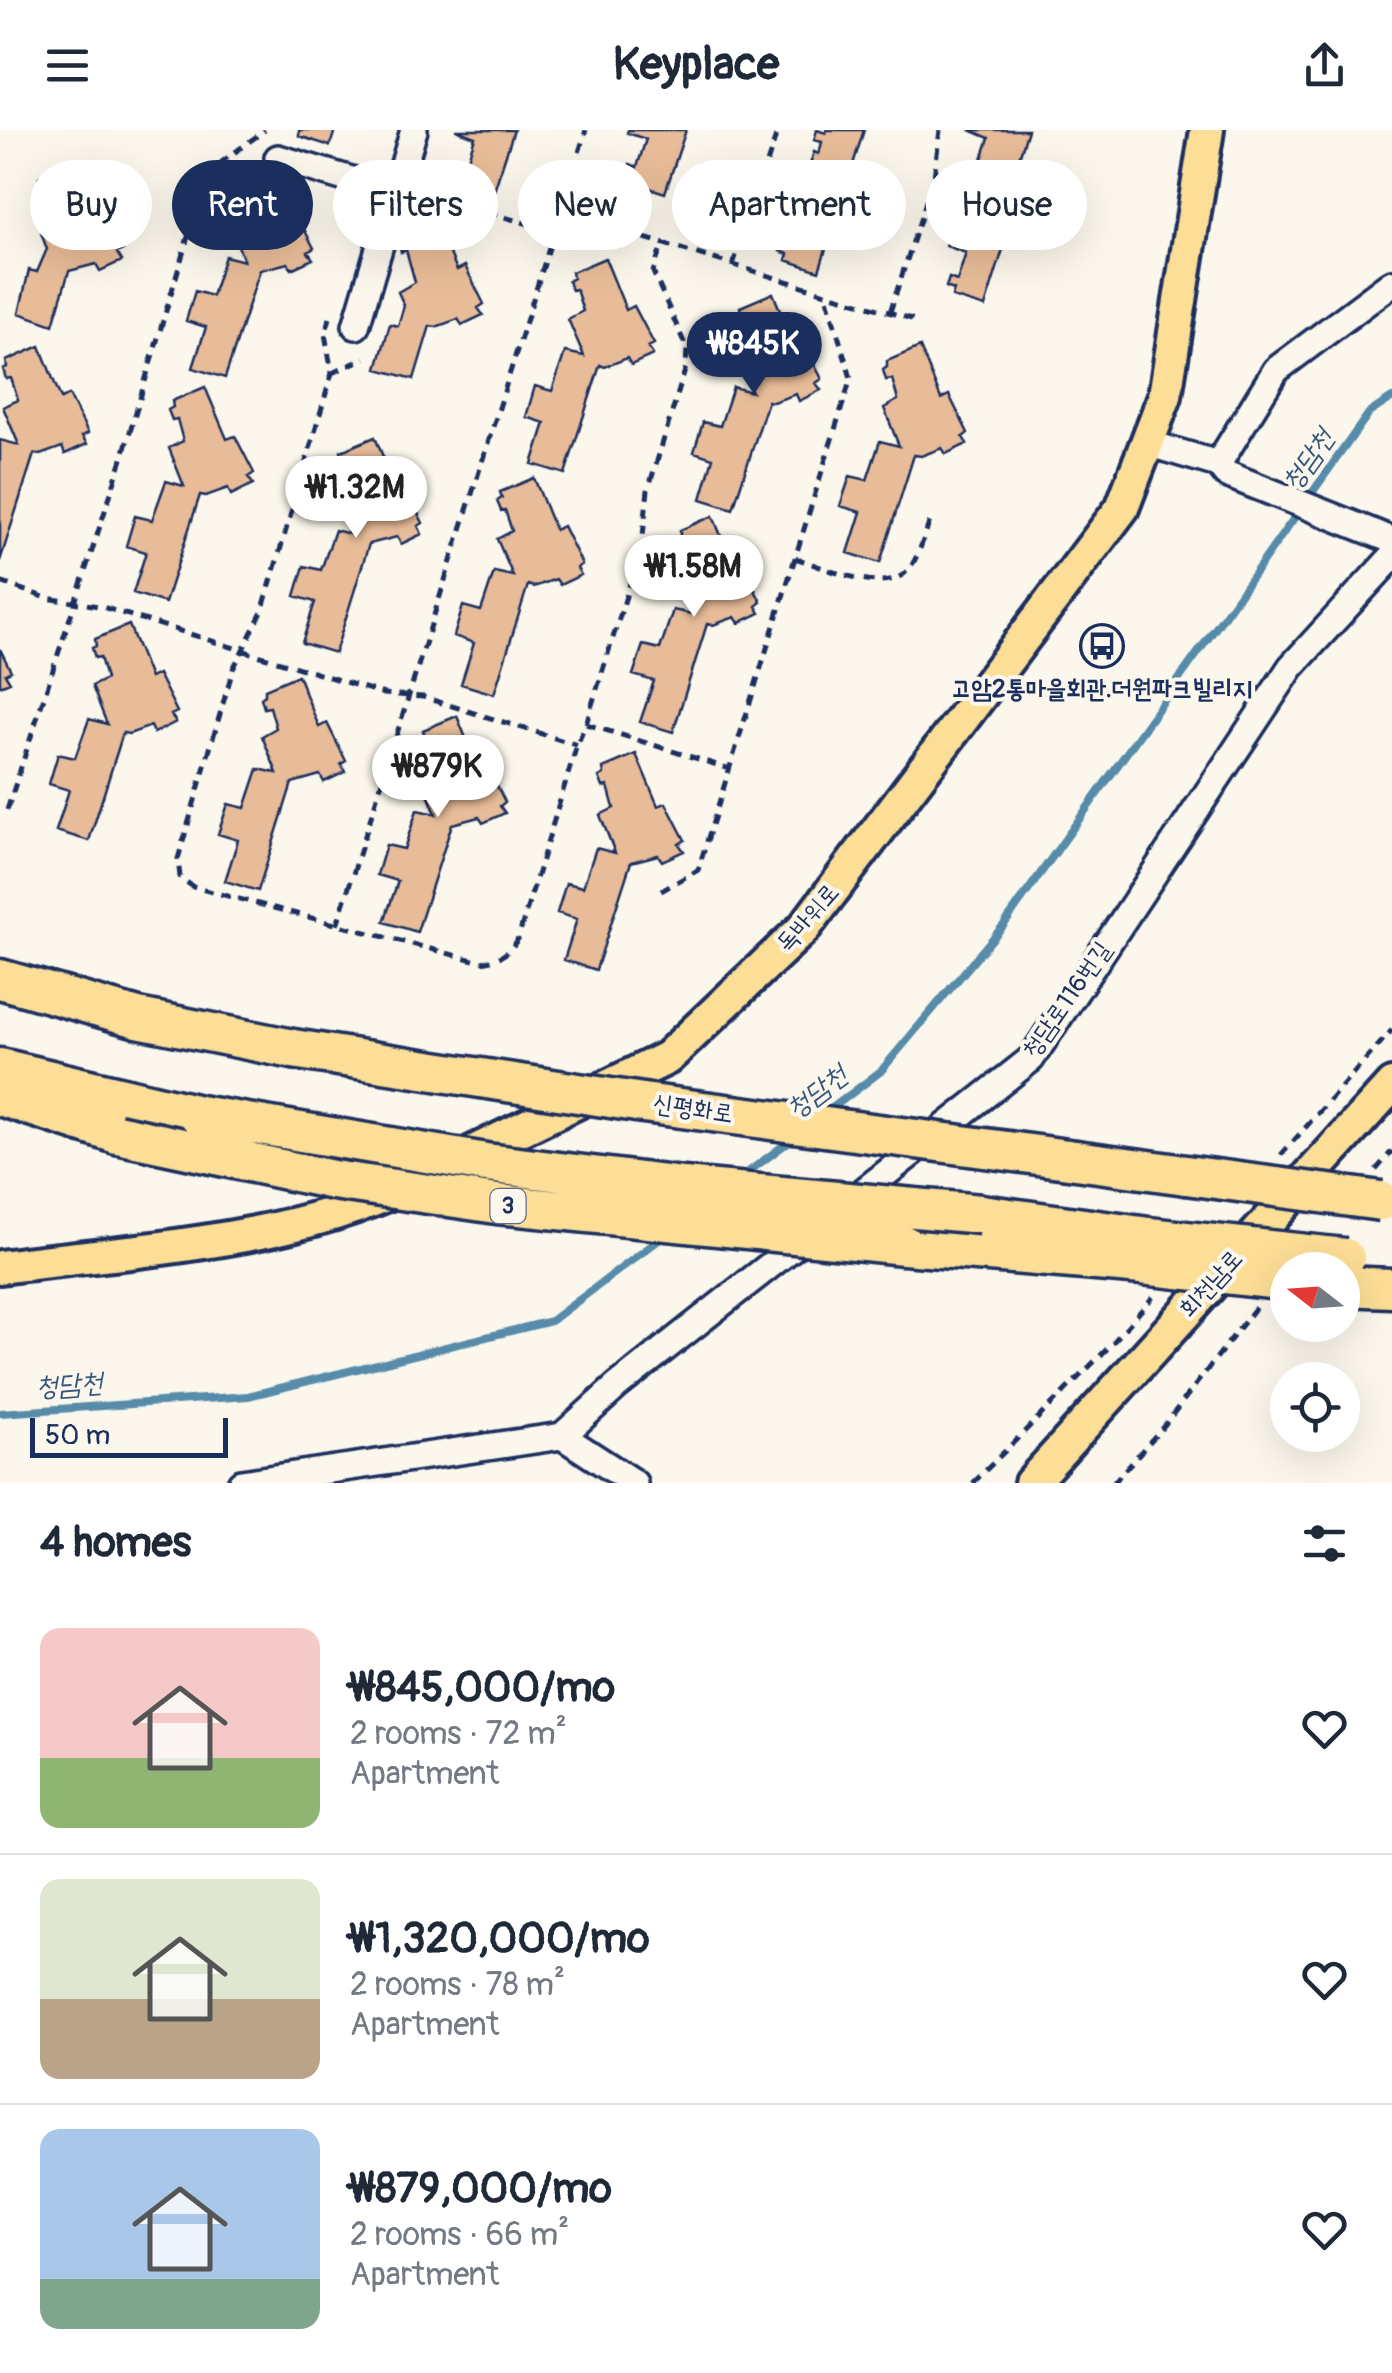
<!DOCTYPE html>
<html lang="en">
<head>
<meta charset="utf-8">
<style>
	:root { --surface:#fff; --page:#f6f6f7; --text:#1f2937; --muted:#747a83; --line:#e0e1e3; --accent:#1b2f5e }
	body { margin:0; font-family:Pangolin,"Poor Story",sans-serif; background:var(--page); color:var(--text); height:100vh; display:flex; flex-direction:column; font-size:38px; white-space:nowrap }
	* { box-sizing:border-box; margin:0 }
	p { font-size:32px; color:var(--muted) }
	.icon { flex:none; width:55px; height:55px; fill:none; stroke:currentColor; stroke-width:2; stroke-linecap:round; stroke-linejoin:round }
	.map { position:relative; height:1353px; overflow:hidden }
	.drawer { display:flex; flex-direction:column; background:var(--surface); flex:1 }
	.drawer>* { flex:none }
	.banner { position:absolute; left:30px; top:30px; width:1332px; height:90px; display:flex; gap:20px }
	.needle { width:65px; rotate:287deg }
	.controls { position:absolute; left:1270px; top:1122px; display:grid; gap:20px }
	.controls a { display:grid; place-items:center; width:90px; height:90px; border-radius:50%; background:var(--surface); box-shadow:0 10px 40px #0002; font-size:50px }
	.scale { position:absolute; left:30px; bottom:25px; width:198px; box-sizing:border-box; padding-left:10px; border:5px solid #1b2f5e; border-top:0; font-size:28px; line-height:35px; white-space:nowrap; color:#1b2f5e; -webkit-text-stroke:8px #fbf7ec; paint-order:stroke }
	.price { position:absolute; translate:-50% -85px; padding:0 22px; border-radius:35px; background:#fff; color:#222; font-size:32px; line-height:65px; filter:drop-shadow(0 2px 5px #0008) }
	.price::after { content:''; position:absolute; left:50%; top:60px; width:30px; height:22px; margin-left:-15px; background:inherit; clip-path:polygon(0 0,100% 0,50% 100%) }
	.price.current { background:var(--accent); color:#fff }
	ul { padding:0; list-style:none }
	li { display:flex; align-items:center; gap:30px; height:250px; padding:0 40px }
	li+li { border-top:2px solid var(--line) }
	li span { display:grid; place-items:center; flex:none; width:280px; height:200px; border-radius:20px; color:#555 }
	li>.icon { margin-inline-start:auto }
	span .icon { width:120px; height:120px; fill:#fffc; stroke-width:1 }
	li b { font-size:42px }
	h2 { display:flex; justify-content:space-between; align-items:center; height:120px; padding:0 40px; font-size:42px }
	.tag { padding:0 35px; border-radius:45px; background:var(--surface); box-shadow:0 10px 40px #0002; font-size:35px; line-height:90px }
	.tag.current { background:var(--accent); color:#fff }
	header { display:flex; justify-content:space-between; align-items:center; height:130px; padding:0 40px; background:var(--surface); font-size:45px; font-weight:700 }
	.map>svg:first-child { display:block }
</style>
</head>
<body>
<header><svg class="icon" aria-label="menu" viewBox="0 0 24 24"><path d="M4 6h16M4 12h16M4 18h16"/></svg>Keyplace<svg class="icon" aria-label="share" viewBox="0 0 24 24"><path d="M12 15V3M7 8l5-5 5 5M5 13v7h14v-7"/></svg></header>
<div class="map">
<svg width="1392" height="1353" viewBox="0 0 1392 1353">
	<rect width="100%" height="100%" fill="#fbf7ec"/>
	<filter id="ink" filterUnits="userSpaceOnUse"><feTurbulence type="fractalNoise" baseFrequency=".01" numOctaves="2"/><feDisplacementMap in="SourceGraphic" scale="20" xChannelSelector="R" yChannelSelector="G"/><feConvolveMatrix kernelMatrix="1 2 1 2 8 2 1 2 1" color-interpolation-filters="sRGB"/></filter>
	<g filter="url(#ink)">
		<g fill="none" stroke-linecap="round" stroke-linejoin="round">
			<path stroke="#568baa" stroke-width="8" d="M827 982 881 941 1003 796 1369 283 1392 268
				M739 1049 796 1006
				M0 1283 248 1266 551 1191 664 1106"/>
		</g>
		<path fill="#e8bc98" stroke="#1b2f5e" stroke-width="2.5" d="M299 0H335L330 16 299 6Z
			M514 0 494 61 461 51 463 45 455 42 458 32 466 35 475 7 456 0Z
			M628 0H686L665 63 634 53V46L626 44 630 34 637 37 646 9 627 3Z
			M817 0 826 3 827 0H864L819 141 786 130 788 124 780 121 783 112 791 114 800 86 780 80 789 53 808 59 815 35 810 34 814 22 819 24 822 12 814 10Z
			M970 0H1028L1008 62 1020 65 985 177 952 167 954 160 946 157 949 148 957 151 966 123 946 116 955 89 973 95 981 72 976 70 979 58 985 60 986 55 975 50 977 45 969 42 972 33 980 35 989 8Z
			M265 32 287 84 294 80 314 118 308 122 313 129 291 139 288 133 260 140 225 248 193 238 206 197 186 191 195 161 212 166 225 126 244 131 229 93 243 86 237 64 232 65 229 55 233 52 232 46Z
			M74 34 96 86 104 82 123 120 117 123 122 131 100 141 96 134 69 141 53 195 19 183 29 140 37 142 47 119 41 103 53 94 46 65 41 66 37 56 42 54 39 47Z
			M435 89 457 140 465 136 484 174 478 178 483 185 462 195 458 189 436 197 430 196 414 249 377 239 390 194 398 196 404 175 398 162 415 152 406 120 401 122 399 111 403 108 400 102Z
			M605 128 626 180 634 176 654 214 648 217 653 225 631 235 627 228 605 237 600 235 565 344 532 334 545 293 526 287 535 256 552 261 565 222 584 226 568 189 583 181 576 159 572 160 568 151 573 148 572 142Z
			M773 163 794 215 802 211 822 249 816 253 821 260 799 271 796 264 773 272 768 271 733 379 701 369 713 328 694 322 703 292 720 296 733 257 752 262 737 224 751 216 745 195 740 196 737 186 741 183 740 177Z
			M40 216 61 269 69 265 88 303 82 306 87 314 65 324 62 317 40 325 34 324 0 431V310L19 315 3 277 18 270 11 248 6 249 3 239 7 237 6 231Z
			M920 217 941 269 949 265 968 303 963 307 967 314 946 324 942 318 921 326 914 325 880 433 848 423 861 382 840 376 850 346 867 350 880 311 899 316 884 278 898 270 892 249 886 250 883 240 887 237V231Z
			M205 257 227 309 235 306 254 343 248 347 253 354 231 365 228 358 206 366 200 365 165 473 133 463 146 422 126 416 135 386 152 390 166 351 184 356 169 318 183 311 177 289 172 290 168 280 173 277 172 271Z
			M375 307 396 359 404 355 423 393 418 396 422 404 401 414 397 407 369 414 335 523 302 513 315 472 295 466 304 436 321 440 335 400 353 405 339 368 352 360 346 338 341 340 338 330 342 327 341 321Z
			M534 348 555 400 563 396 582 434 577 438 581 445 560 455 556 449 534 457 528 455 494 564 461 554 474 513 454 506 463 476 481 481 494 442 513 446 497 409 512 401 505 380 501 381 497 371 502 368 500 362Z
			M713 386 734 438 742 434 761 472 756 476 760 483 739 493 735 487 713 495 707 494 673 602 640 592 654 551 633 545 643 515 660 519 673 480 692 484 677 447 691 440 685 418H679L676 409 680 406V400Z
			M129 495 150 548 158 544 177 582 171 585 176 592 154 603 151 596 129 604 123 603 89 711 56 701 69 660 49 654 58 624 75 628 89 589 107 594 92 556 106 549 100 527 95 528 92 518 96 516 95 509Z
			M0 519 11 541 5 544 10 552 0 556Z
			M298 545 319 597 327 593 346 631 341 634 345 642 324 652 320 645 292 653 258 761 225 751 238 710 218 704 228 674 245 678 258 639 277 643 262 606 276 598 270 577 264 578 261 568 265 565V559Z
			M457 586 478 638 486 634 505 672 500 676 505 683 483 693 479 687 452 694 417 802 384 792 398 751 377 745 386 715 404 719 417 680 436 684 421 647 435 639 429 618 424 619 420 609 425 606 423 600Z
			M636 624 658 676 666 673 685 710 679 714 684 721 662 731 658 725 631 732 596 840 564 830 577 789 557 783 566 753 583 757 596 718 615 723 600 685 614 678 608 656 603 657 599 647 604 644 603 638Z"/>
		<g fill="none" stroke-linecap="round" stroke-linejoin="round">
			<g stroke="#1b2f5e" stroke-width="32">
				<path id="minor" d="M278 28 395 63
					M356 196 414 0
					M1147 313 1218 334 1226 344 1392 410
					M1218 334 1276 240 1392 153
					M846 1075 1031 929 1291 537 1392 427
					M562 1306 617 1256 811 1103
					M241 1353 562 1306 634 1353"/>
			</g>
			<g stroke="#1b2f5e" stroke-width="40">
				<path id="major" d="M449 1034 667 928 804 798 1122 378 1165 266 1207 0
					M0 1137C130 1120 287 1113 405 1056
					M1031 1353 1392 955"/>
			</g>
			<g stroke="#1b2f5e" stroke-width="45">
				<path id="highway" d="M0 849 138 888 293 919
					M0 938 199 985
					M0 966 117 1004
					M1076 1030 1186 1045
					M981 1084 1149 1107
					M904 1115 1132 1134
					M1342 1156 1392 1158"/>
			</g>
			<path stroke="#1b2f5e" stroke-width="5" stroke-dasharray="10 8" stroke-linecap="butt" d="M418 63 529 94 582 89 918 191
				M733 135 778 0
				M890 182 934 47 940 0
				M330 188 325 204 332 243 262 482 233 539 178 729 180 747 193 757 481 832C500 829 509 824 518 808L577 615 586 594 642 415 648 360 686 237 687 219 653 142 662 115
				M332 243 365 228
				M795 428C823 437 885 466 907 441 918 430 924 406 930 391
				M0 452 47 468 99 476 384 564 423 567 577 615
				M586 594 730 639
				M7 680 121 332 207 43 265 0
				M661 761 698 740 851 248 825 162
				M337 795 586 0
				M1281 1025 1392 900
				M1376 1040 1392 1021
				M973 1353 1106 1220 1153 1167
				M1113 1353 1162 1298 1256 1177"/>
			<use href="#minor" stroke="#fbf7ec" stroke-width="25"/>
			<use href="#major" stroke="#fcde96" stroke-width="32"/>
			<use href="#highway" stroke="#fcde96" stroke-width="38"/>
			<g stroke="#1b2f5e" stroke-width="45" stroke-linecap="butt">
				<path id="highway-bridge" d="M293 919 643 973 1076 1030
					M199 985 486 1033 683 1057 981 1084
					M117 1004 333 1050 497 1074 904 1115
					M1186 1045 1381 1071
					M1149 1107 1345 1128
					M1132 1134 1288 1151"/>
			</g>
			<use href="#highway-bridge" stroke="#fcde96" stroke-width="38"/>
		</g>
	</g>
	<defs>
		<g id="bus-ring" transform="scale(2.25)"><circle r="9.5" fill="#fbf7ec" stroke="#1b2f5e" stroke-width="1.5"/><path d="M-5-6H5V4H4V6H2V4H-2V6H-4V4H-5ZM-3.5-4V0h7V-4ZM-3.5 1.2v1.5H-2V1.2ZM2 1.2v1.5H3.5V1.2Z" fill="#1b2f5e"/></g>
	</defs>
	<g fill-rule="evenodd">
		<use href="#bus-ring" x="1102" y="516"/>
	</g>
	<g text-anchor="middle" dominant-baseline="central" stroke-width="8" stroke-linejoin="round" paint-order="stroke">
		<rect fill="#fbf7ec" stroke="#5e6b89" stroke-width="2.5" x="490.5" y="1059" width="35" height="34" rx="8"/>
		<g font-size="22" font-weight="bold" fill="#1b2f5e">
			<text x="508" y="1076">3</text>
		</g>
		<g font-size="25" font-weight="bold" fill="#1b2f5e" stroke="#fbf7ec">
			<text x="1102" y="559">고암2통마을회관.더원파크빌리지</text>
		</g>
		<g font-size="25" fill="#1b2f5e" stroke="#fbf7ec">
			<text transform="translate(808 788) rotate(-49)">독바위로</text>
			<text transform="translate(1067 870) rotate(-55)">청담로116번길</text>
			<text transform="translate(693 979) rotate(8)">신평화로</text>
			<text transform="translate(1211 1154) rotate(-48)">회천남로</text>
		</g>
		<g font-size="28" font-style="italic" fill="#34567e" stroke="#fbf7ec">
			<text transform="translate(1308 330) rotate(-55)">청담천</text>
			<text transform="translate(817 962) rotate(-37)">청담천</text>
			<text transform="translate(69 1255) rotate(-4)">청담천</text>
		</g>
	</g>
</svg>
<div class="controls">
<a><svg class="needle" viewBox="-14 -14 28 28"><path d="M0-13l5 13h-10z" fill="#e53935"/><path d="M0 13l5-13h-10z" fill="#747a83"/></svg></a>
<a><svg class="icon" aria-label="locate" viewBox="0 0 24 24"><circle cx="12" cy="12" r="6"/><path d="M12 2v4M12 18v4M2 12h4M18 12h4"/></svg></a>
</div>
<div class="scale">50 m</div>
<b class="price current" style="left:754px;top:267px">₩845K</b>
<b class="price" style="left:356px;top:411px">₩1.32M</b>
<b class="price" style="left:694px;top:490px">₩1.58M</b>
<b class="price" style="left:438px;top:690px">₩879K</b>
<div class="banner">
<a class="tag">Buy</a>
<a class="tag current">Rent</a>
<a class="tag">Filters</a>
<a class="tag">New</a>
<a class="tag">Apartment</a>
<a class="tag">House</a>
</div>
</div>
<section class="drawer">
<h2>4 homes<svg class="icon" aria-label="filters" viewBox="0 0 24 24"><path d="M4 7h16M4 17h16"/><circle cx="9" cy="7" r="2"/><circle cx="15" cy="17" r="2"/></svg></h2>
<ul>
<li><span style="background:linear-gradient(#f6c9c9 65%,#8fb573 0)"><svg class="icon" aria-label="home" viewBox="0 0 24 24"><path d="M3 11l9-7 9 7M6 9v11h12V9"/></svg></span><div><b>₩845,000/mo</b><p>2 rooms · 72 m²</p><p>Apartment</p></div><svg class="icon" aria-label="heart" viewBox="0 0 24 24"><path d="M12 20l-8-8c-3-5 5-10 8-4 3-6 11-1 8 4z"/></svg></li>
<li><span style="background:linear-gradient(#dfe7d0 60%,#b9a48a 0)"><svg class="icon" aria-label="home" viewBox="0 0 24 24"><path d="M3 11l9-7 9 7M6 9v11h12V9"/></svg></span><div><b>₩1,320,000/mo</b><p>2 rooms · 78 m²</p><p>Apartment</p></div><svg class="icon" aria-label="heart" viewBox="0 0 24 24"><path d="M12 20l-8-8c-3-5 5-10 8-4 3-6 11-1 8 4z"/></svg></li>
<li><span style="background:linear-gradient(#a9c7e8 75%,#7fa58c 0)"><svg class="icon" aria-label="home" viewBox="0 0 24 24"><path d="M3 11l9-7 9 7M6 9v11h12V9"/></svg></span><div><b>₩879,000/mo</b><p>2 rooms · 66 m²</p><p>Apartment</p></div><svg class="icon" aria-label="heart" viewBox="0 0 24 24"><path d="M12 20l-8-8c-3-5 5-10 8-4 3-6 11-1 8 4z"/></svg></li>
</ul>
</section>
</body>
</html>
